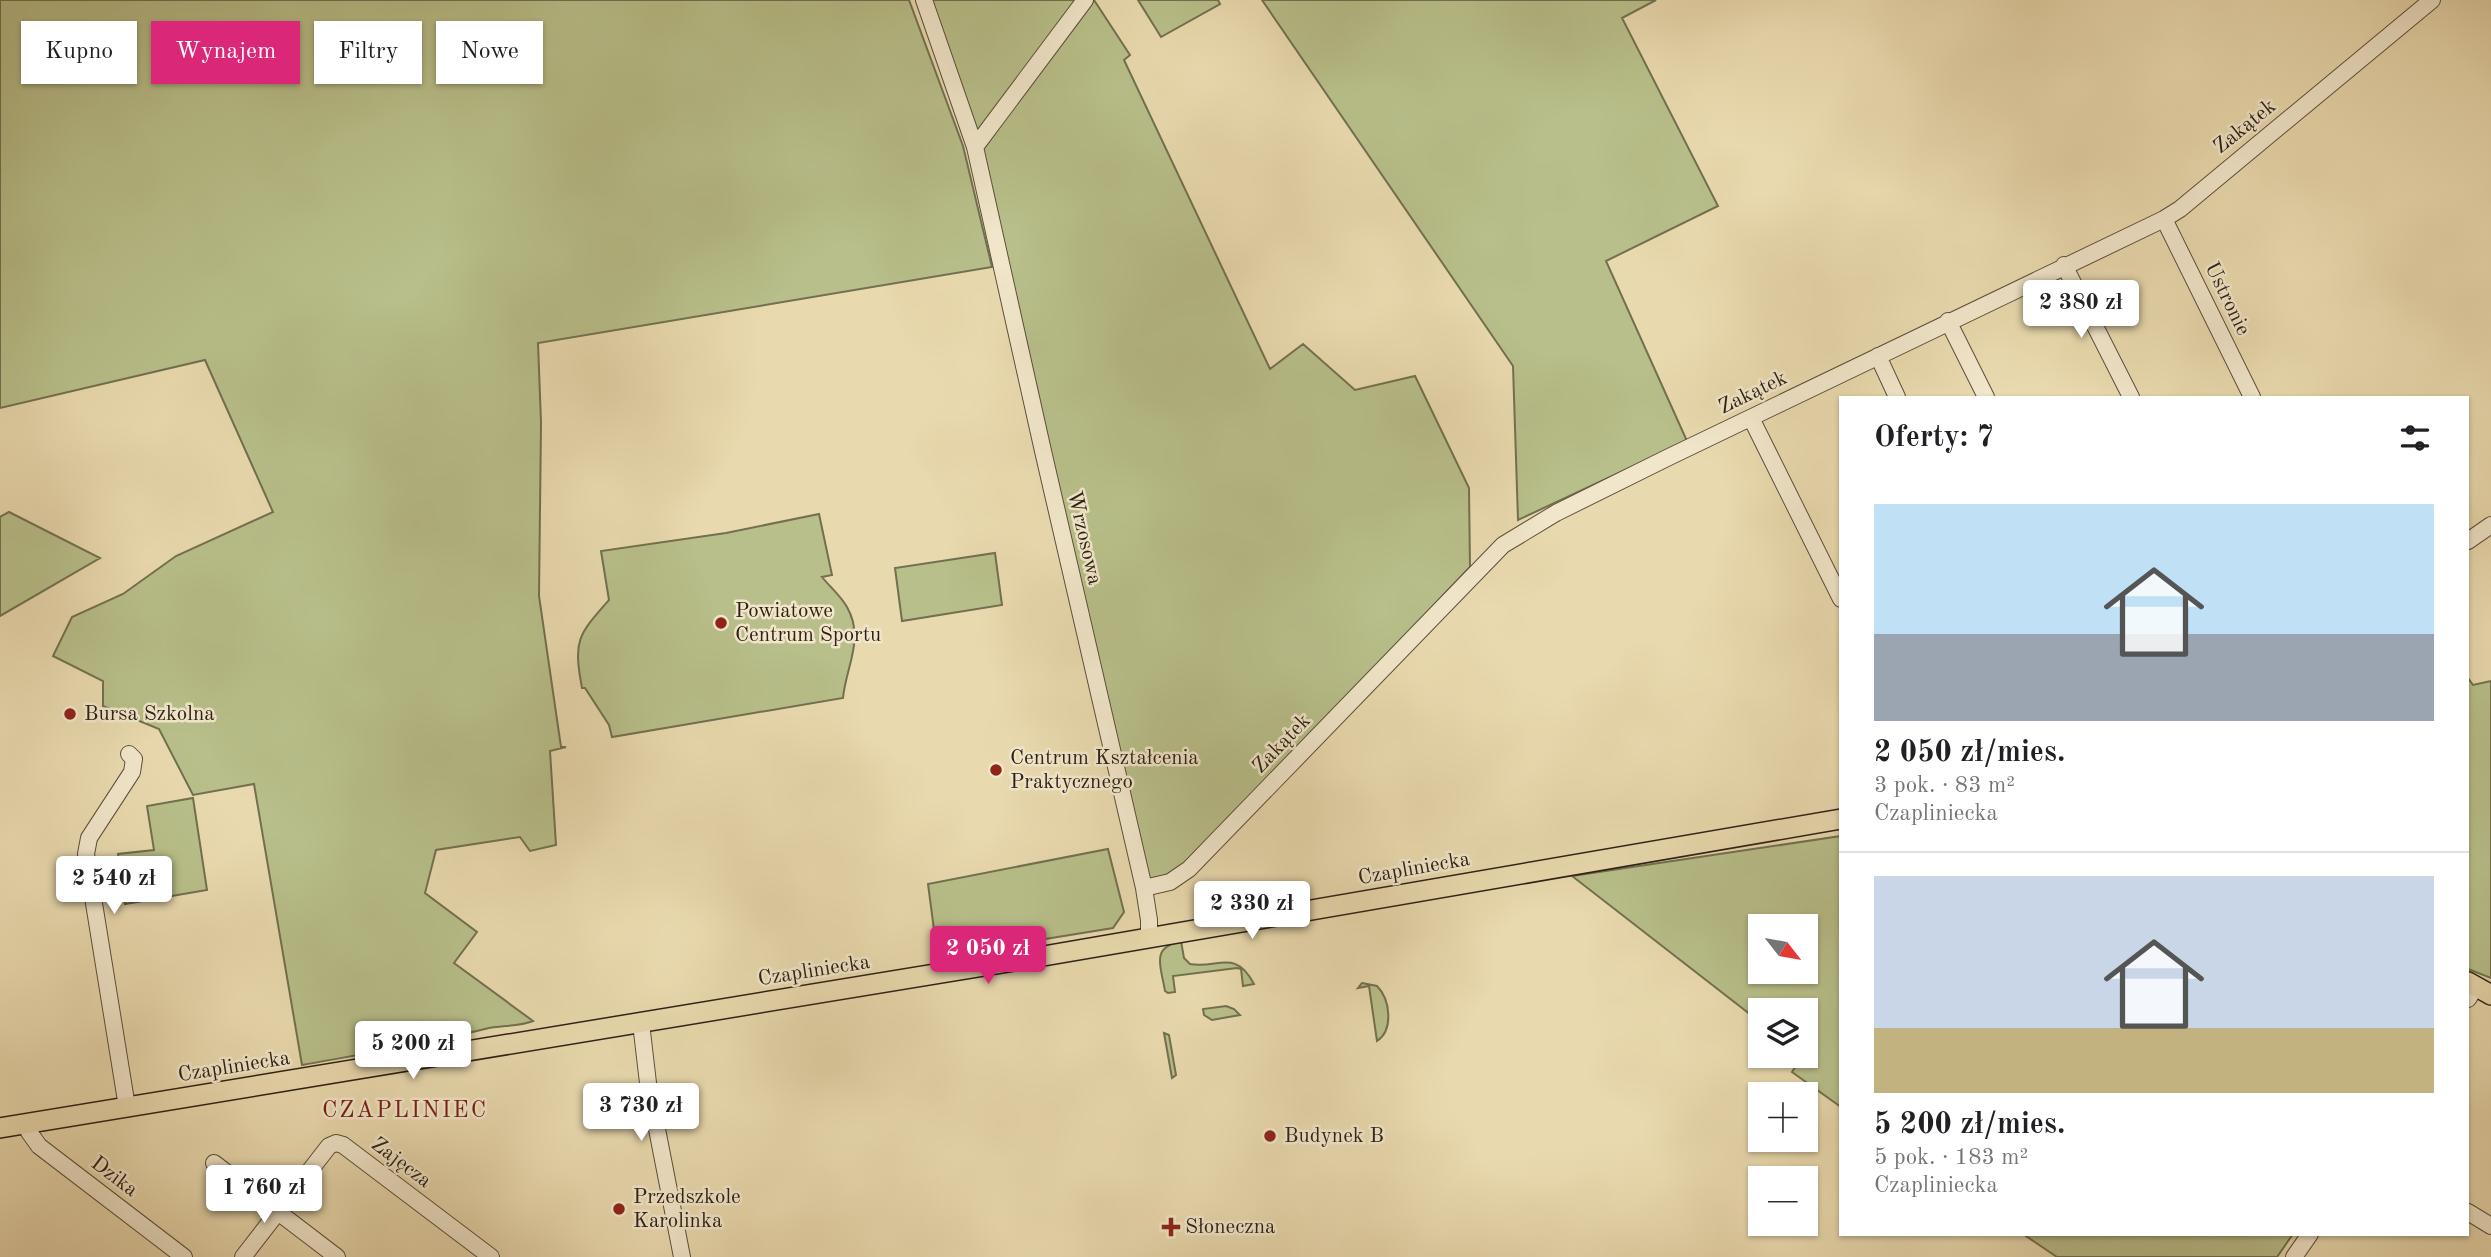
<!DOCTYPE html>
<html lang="pl">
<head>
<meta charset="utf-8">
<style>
	:root { --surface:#fff; --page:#f6f6f6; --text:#202124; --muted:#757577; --line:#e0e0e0; --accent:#db2777 }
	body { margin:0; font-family:"Old Standard TT",serif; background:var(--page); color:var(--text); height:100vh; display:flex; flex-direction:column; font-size:26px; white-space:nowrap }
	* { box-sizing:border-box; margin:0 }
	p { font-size:23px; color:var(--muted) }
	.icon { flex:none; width:38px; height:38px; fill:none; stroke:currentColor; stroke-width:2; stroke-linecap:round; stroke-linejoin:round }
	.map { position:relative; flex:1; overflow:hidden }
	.sheet { position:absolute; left:1839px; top:396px; width:630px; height:840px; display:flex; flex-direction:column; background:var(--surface); border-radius:0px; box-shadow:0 2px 5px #0004 }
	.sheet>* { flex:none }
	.banner { position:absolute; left:21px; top:21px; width:665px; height:63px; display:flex; gap:14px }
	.needle { width:46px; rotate:121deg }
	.fabs { position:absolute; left:1748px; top:914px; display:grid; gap:14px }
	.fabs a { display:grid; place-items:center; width:70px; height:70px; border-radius:0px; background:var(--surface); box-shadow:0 2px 5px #0004; font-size:35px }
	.price { position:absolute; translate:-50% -60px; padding:0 16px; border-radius:7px; background:#fff; color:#222; font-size:23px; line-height:46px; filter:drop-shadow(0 2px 4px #0008) }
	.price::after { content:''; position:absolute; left:50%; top:42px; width:21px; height:16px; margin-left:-10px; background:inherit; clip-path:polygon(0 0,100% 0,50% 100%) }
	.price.active { background:var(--accent); color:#fff }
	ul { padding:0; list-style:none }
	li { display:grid; align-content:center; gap:14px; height:371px; padding:0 35px }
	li+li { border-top:2px solid var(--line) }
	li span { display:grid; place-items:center; height:217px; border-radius:0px; color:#555 }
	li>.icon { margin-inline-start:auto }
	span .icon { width:126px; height:126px; fill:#fffc; stroke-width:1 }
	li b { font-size:30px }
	h2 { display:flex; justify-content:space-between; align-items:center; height:84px; padding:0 35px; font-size:30px }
	.tag { padding:0 24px; border-radius:0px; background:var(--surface); box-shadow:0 2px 5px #0004; font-size:24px; line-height:63px }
	.tag.active { background:var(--accent); color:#fff }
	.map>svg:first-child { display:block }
</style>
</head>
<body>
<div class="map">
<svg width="2491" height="1257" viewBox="0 0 2491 1257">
	<rect width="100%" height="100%" fill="#e9d9ae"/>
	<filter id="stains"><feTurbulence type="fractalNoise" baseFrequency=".00286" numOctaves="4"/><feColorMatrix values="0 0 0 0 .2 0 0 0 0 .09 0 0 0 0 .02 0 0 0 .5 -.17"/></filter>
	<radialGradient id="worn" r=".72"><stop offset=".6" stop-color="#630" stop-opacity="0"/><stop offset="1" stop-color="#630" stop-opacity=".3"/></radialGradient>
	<path fill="#b8bf8a" stroke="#727050" stroke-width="2" fill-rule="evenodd" d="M0 0H909L963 146 992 267 538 343 541 422 539 596 561 747H566L550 751 556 845 530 851 520 837 436 850 425 893 477 932 454 963 533 1021C518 1027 501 1025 485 1029 425 1044 363 1054 302 1065L254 784 193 795 159 729 103 706V681L53 656 72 617 123 594 176 556 273 512 205 360 0 408Z
		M932 0H1078L976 136Z
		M1094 0 1130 55 1124 60 1270 369 1303 344 1355 390 1415 376 1469 488 1470 567 1188 864 1168 876 1147 880 980 149Z
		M1138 0H1218L1220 4 1161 37Z
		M1262 0H1656L1622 18 1718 206 1606 261 1687 441 1518 520 1513 366Z
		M9 512 100 558 0 616V517Z
		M819 514 832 575 822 577C830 587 840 595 847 607 865 639 846 666 843 698L612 737 609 725 585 688H582C573 640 578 635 609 600L601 551 726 533Z
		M995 553 1002 605 902 621 895 568Z
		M2468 678 2473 685 2491 681V978L2468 969Z
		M193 798 207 890 125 904 118 854 154 850 147 806Z
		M1841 836V1107L1792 1072 1803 1055H1806V1010H1760V1022L1572 876ZM1760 926H1806V971H1760Z
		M1108 849 1124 912 1113 928 941 956 937 953 928 884Z
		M1181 941 1184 958 1190 964C1218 969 1235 948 1254 984L1243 986 1241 969 1237 968 1173 976 1175 992 1168 993 1165 991C1161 966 1150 948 1181 941Z
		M1362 983 1377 986C1390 999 1394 1030 1377 1041L1369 986 1358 988Z
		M1226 1006 1234 1009 1240 1015 1212 1020 1204 1015 1203 1009Z
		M1164 1033 1169 1035 1176 1075 1172 1078Z
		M2023 1234H2293L2277 1257H2057Z"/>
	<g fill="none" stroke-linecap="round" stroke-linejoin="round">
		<g stroke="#5c4f3c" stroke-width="18">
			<path id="minor" d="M924 0 975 147 1043 451 1144 888 1149 920V938
				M975 147 1085 0
				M2164 219 2252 397
				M2064 265 2131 397
				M1948 321 1986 397
				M1878 356 1897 397
				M1751 418 1841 599
				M2468 541 2491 525
				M1144 888 1170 882 1189 869 1503 545 1556 513 1669 457 2164 219 2180 209 2432 0
				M2468 999 2476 986
				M641 1023 648 1083 682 1257
				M127 1107 86 854 89 838 132 772 134 759 129 754
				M26 1124 29 1132 39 1146 184 1257
				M214 1163 337 1257
				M2468 1212 2491 1226
				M243 1257 329 1146 336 1143 343 1145 491 1257
				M2294 1257 2310 1234"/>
		</g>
		<g stroke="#2d2116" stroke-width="22">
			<path id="major" d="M2468 982 2491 995
				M0 1128 1032 958 1841 819"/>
		</g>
		<use href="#minor" stroke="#f1e6ca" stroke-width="16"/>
		<use href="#major" stroke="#e9d9ae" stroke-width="19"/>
	</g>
	<g fill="#8f2418" stroke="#f1e6ca" stroke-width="2.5">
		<circle cx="721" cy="623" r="7"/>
		<circle cx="70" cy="714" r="7"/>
		<circle cx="996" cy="770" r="7"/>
		<circle cx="1270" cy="1136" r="7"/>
		<circle cx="619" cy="1209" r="7"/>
		<path d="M1167.5 1216.5h7v7h7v7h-7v7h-7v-7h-7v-7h7z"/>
	</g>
	<g text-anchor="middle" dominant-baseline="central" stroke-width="5" stroke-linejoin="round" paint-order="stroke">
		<g font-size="21" fill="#2d2116" stroke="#f1e6ca">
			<text transform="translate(2245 127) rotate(-39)">Zakątek</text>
			<text transform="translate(2227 299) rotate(64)">Ustronie</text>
			<text transform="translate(1753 393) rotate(-26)">Zakątek</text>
			<text transform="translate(1084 538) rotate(77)">Wrzosowa</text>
			<text transform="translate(1282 744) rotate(-46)">Zakątek</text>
			<text transform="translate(1414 869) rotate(-10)">Czapliniecka</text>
			<text transform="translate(814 971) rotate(-9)">Czapliniecka</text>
			<text transform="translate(234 1067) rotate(-9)">Czapliniecka</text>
			<text transform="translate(401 1163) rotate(37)">Zajęcza</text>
			<text transform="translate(114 1177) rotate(37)">Dzika</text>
		</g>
		<g font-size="21" fill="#2d2116" stroke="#f1e6ca" text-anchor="start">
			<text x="735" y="611">Powiatowe<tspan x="735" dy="24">Centrum Sportu</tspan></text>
			<text x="84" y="714">Bursa Szkolna</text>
			<text x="1010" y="758">Centrum Kształcenia<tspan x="1010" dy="24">Praktycznego</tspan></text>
			<text x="1284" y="1136">Budynek B</text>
			<text x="633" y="1197">Przedszkole<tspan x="633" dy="24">Karolinka</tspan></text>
			<text x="1185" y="1227">Słoneczna</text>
		</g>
		<g font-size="23" letter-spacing="2" fill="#7a1f14" stroke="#f1e6ca">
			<text x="405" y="1110">CZAPLINIEC</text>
		</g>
	</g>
	<rect width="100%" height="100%" filter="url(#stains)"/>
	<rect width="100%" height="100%" fill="url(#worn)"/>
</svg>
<div class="fabs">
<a><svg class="needle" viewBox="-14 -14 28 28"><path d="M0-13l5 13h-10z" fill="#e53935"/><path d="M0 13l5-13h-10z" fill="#757577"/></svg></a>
<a><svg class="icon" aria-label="layers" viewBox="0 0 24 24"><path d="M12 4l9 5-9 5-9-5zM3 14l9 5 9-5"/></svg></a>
<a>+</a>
<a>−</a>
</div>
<b class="price" style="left:2081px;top:340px">2 380 zł</b>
<b class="price" style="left:114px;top:916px">2 540 zł</b>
<b class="price" style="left:1252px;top:941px">2 330 zł</b>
<b class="price active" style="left:988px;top:986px">2 050 zł</b>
<b class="price" style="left:413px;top:1081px">5 200 zł</b>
<b class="price" style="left:641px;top:1143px">3 730 zł</b>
<b class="price" style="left:264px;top:1225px">1 760 zł</b>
<div class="banner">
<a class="tag">Kupno</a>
<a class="tag active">Wynajem</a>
<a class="tag">Filtry</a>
<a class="tag">Nowe</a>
</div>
<section class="sheet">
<h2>Oferty: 7<svg class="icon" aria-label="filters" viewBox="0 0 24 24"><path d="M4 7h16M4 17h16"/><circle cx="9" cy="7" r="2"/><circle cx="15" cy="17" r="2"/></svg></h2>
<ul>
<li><span style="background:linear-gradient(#bfe0f5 60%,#9aa5b1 0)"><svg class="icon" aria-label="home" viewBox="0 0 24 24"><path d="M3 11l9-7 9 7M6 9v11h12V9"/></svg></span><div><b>2 050 zł/mies.</b><p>3 pok. · 83 m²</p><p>Czapliniecka</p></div></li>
<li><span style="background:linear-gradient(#c9d6e8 70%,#c2b280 0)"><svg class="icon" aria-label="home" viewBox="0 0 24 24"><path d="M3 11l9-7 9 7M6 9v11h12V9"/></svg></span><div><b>5 200 zł/mies.</b><p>5 pok. · 183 m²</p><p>Czapliniecka</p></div></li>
</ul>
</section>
</div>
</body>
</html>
